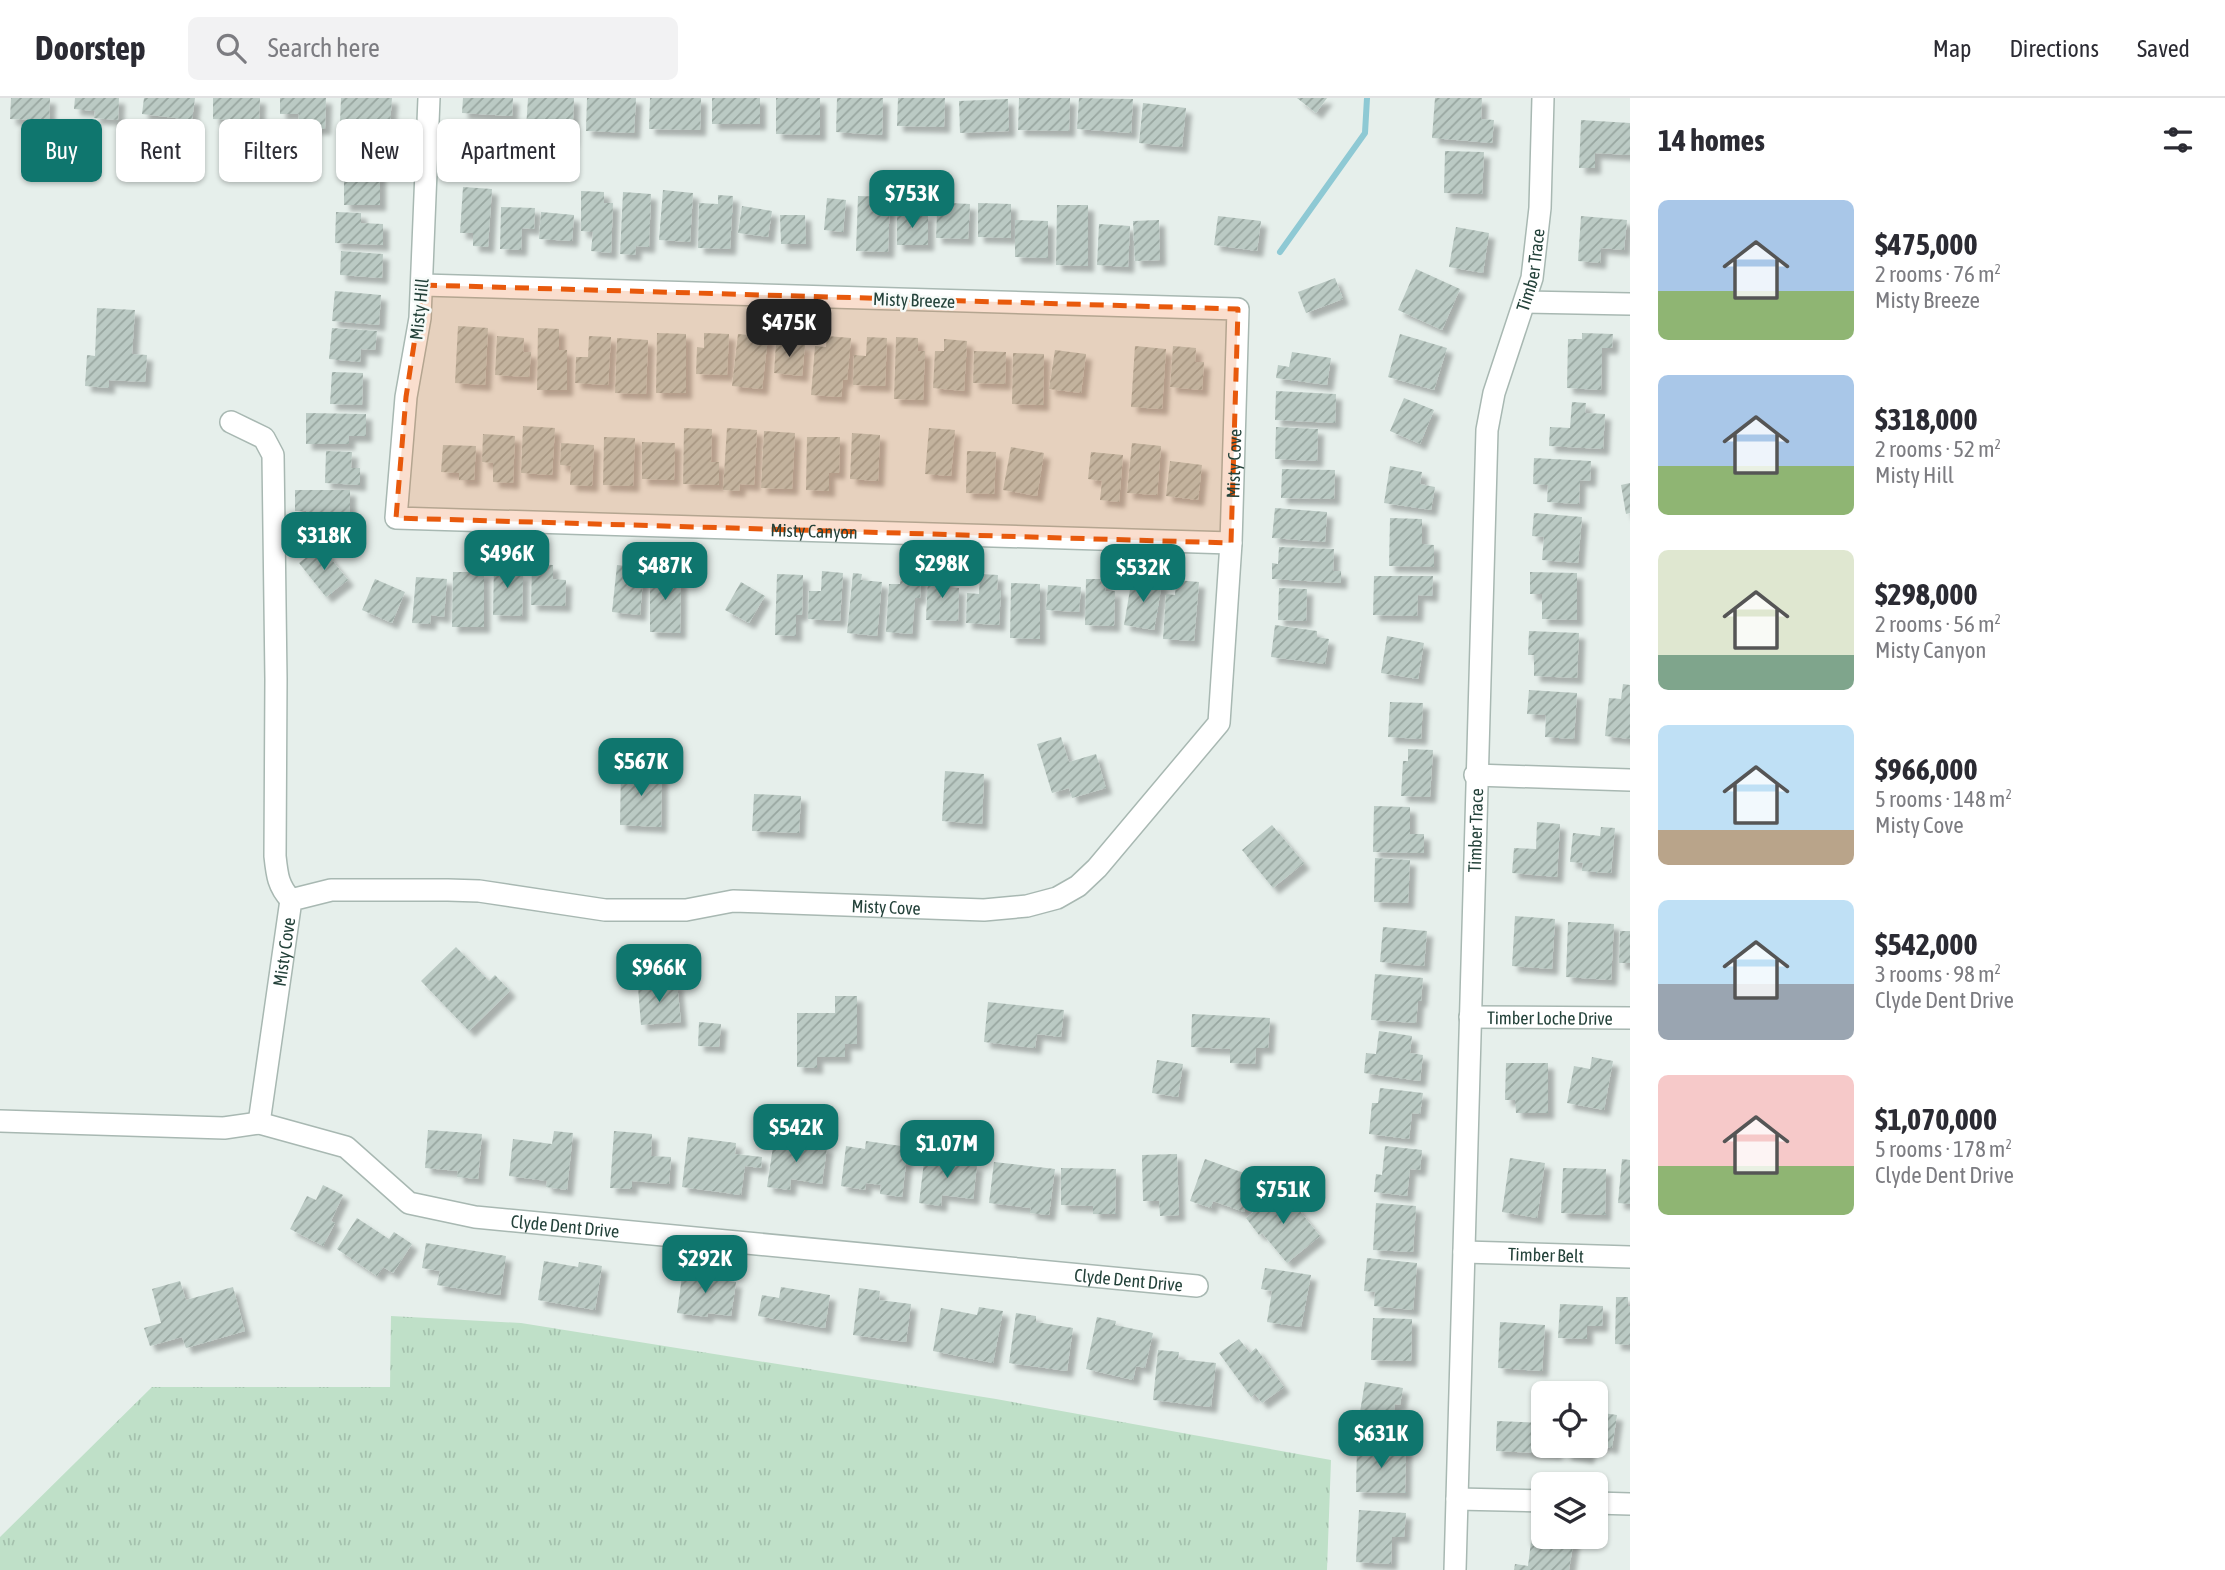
<!DOCTYPE html>
<html lang="en">
<head>
<meta charset="utf-8">
<style>
	:root { --surface:#fff; --page:#f2f2f3; --text:#2b2b33; --muted:#7c7c81; --line:#e1e1e2; --accent:#0f766e }
	body { margin:0; font-family:"Asap Condensed",sans-serif; background:var(--page); color:var(--text); height:100vh; display:flex; flex-direction:column; font-size:26px; white-space:nowrap }
	* { box-sizing:border-box; margin:0 }
	p { font-size:23px; color:var(--muted) }
	.icon { flex:none; width:38px; height:38px; fill:none; stroke:currentColor; stroke-width:2; stroke-linecap:round; stroke-linejoin:round }
	.map { position:relative; flex:1; overflow:hidden }
	.drawer { display:flex; flex-direction:column; background:var(--surface); width:595px }
	.drawer>* { flex:none }
	.top-card { position:absolute; left:21px; top:21px; width:665px; height:63px; display:flex; gap:14px }
	.fabs { position:absolute; left:1531px; top:1283px; display:grid; gap:14px }
	.fabs a { display:grid; place-items:center; width:77px; height:77px; border-radius:10px; background:var(--surface); box-shadow:0 2px 5px #0004; font-size:35px }
	.price { position:absolute; translate:-50% -60px; padding:0 16px; border-radius:14px; background:var(--accent); color:#fff; font-size:23px; line-height:46px; filter:drop-shadow(0 2px 4px #0008) }
	.price::after { content:''; position:absolute; left:50%; top:42px; width:21px; height:16px; margin-left:-10px; background:inherit; clip-path:polygon(0 0,100% 0,50% 100%) }
	.price.active { background:#222; color:#fff }
	ul { padding:0; list-style:none }
	li { display:flex; align-items:center; gap:21px; height:175px; padding:0 28px }
	li span { display:grid; place-items:center; flex:none; width:196px; height:140px; border-radius:10px; color:#555 }
	li>.icon { margin-inline-start:auto }
	span .icon { width:84px; height:84px; fill:#fffc; stroke-width:1 }
	li b { font-size:30px }
	h2 { display:flex; justify-content:space-between; align-items:center; height:84px; padding:0 28px; font-size:30px }
	.chip { padding:0 24px; border-radius:10px; background:var(--surface); box-shadow:0 2px 5px #0004; font-size:24px; line-height:63px }
	.chip.active { background:var(--accent); color:#fff }
	header { display:flex; align-items:center; gap:42px; box-sizing:border-box; height:98px; padding:0 35px; background:var(--surface); border-bottom:2px solid var(--line) }
	header strong { font-size:33px }
	nav { display:flex; gap:38px; margin-inline-start:auto; font-size:24px }
	.search { width:490px; height:63px; background:var(--page); display:flex; align-items:center; gap:18px; box-sizing:border-box; padding:0 24px; border-radius:10px; color:var(--muted); font-size:26px }
	main { display:flex; flex:1; min-height:0 }
	.map>svg:first-child { display:block }
</style>
</head>
<body>
<header>
<strong>Doorstep</strong>
<div class="search"><svg class="icon" aria-label="search" viewBox="0 0 24 24"><circle cx="10" cy="10" r="6"/><path d="M15 15l6 6"/></svg>Search here</div>
<nav><a>Map</a><a>Directions</a><a>Saved</a></nav>
</header>
<main>
<div class="map">
<svg width="1630" height="1472" viewBox="0 0 1630 1472">
	<defs>
		<pattern id="grass-tufts" width="24" height="20" patternUnits="userSpaceOnUse" patternTransform="scale(1.75)"><rect width="24" height="20" fill="#bfe0c8"/><path d="M3 7l-1-3M5 7V3M7 7l1-3M15 17l-1-3M17 17v-4M19 17l1-3" fill="none" stroke="#a4c1ad"/></pattern>
		<pattern id="building-hatch" width="6" height="6" patternUnits="userSpaceOnUse" patternTransform="scale(1.75)"><rect width="6" height="6" fill="#bbcac4"/><path d="M-1 1l2-2M0 6l6-6M5 7l2-2" fill="none" stroke="#98a6a0"/></pattern>
		<filter id="shadow"><feDropShadow dx="6" dy="6" stdDeviation="2" flood-color="#0004"/></filter>
	</defs>
	<rect width="100%" height="100%" fill="#e6efeb"/>
	<path fill="url(#grass-tufts)" d="M391 1218 521 1225 996 1301 1331 1362 1327 1472H0V1439L152 1289H390Z"/>
	<g fill="none" stroke-linecap="round" stroke-linejoin="round">
		<path stroke="#8ec9d4" stroke-width="6" d="M1280 154 1365 35 1367 0"/>
	</g>
	<path fill="url(#building-hatch)" filter="url(#shadow)" d="M11 0H50L49 23 10 21Z
		M75 0H119L118 22 94 20 95 13 74 11Z
		M144 0H195L192 22 142 16Z
		M213 0H260L259 23 213 21Z
		M280 0H326L325 31 298 30 299 16H280Z
		M341 0H392L390 26 340 24Z
		M463 0H513L512 18 462 15Z
		M528 0H574L572 43 547 42 548 32 526 31Z
		M587 0H636L634 35 586 33Z
		M650 0H701L700 32 649 31Z
		M712 0H760V26H712Z
		M776 0H820V37L776 36Z
		M837 0H883L882 37 836 34Z
		M898 0H945L944 29 897 28Z
		M1019 0H1070L1069 33 1018 32Z
		M1079 0 1133 1 1131 35 1077 31Z
		M1297 0H1327L1316 15Z
		M1435 0H1482L1481 21 1494 22 1492 45 1432 40Z
		M1008 1 1009 33 960 35 959 3Z
		M1143 5 1186 10 1182 49 1139 45Z
		M1581 22 1630 25V57L1595 55V70H1579Z
		M1445 53 1484 54 1482 96 1444 95Z
		M344 74H380V107H344Z
		M463 89 492 91 488 149 473 148V135H460Z
		M663 92 693 95 690 144 659 142Z
		M581 93 604 94V105H613L611 155 591 153 593 134 581 133Z
		M623 94 651 96 649 149 636 148 635 157 620 156Z
		M718 97 733 98 730 151 698 150 699 105 718 106Z
		M858 98 890 99 888 154 856 153Z
		M827 100 846 102 843 134 824 132Z
		M950 105 970 106 968 141 936 140 937 114 949 115Z
		M978 105 1011 106V140L978 139Z
		M1057 107H1088V168L1056 167Z
		M742 108 772 113 768 139 738 135Z
		M501 109 535 110 534 131 522 130 521 152 500 151Z
		M336 114 361 115V125L383 126V147L335 145Z
		M541 114 574 117 572 143 539 141Z
		M897 116H928V147H897Z
		M780 117H805L806 146H781Z
		M1218 118 1261 123 1257 153 1214 147Z
		M1581 118 1627 122 1624 152 1601 150 1600 165 1578 163Z
		M1015 122 1048 123V160L1015 159Z
		M1159 122 1160 162 1135 163 1133 123Z
		M1099 126 1130 128 1128 169 1097 167Z
		M1456 129 1489 135 1483 175 1449 169Z
		M341 153 383 156 382 180 340 177Z
		M1416 171 1460 191 1442 232 1398 212Z
		M1335 180 1343 201 1306 215 1298 194Z
		M335 193 381 197 379 227 332 223Z
		M97 210 135 212 132 256 147 257 145 284 109 282V290L85 288 87 257 95 258Z
		M458 228 488 230 485 287 455 285Z
		M332 230 377 233 375 252 361 251 360 264 329 261Z
		M538 230 559 231V252H567V292H537Z
		M657 235 686 236V295H656Z
		M704 235 729 236 727 277 696 276 697 249 704 250Z
		M1582 235 1613 236 1612 250H1602L1601 292 1567 290 1568 241H1582Z
		M738 236 768 239 762 291 732 288Z
		M1400 236 1447 250 1434 292 1388 279Z
		M497 238 524 240 523 254H531L529 279 495 277Z
		M589 238 611 239 608 287 575 285 576 259H588Z
		M827 238 851 240 847 282H843L841 299 811 297 815 248 826 249Z
		M867 239 887 240 885 288 853 287 854 257 866 258Z
		M896 239 918 240V253H925L923 302 894 301Z
		M617 240 648 242 646 296 615 295Z
		M944 241 967 243 964 293 933 290 935 253H944Z
		M776 244 805 247 802 278 774 275Z
		M1135 248 1166 251 1162 311 1131 309Z
		M1173 248 1196 250 1195 264H1204L1202 292 1170 289Z
		M1055 252 1086 256 1081 295 1049 291Z
		M974 253 1006 254 1005 286 973 285Z
		M1292 254 1331 260 1327 287 1276 280 1278 267 1289 269Z
		M1013 255 1044 256 1043 307 1012 306Z
		M332 274 363 275 362 307 330 306Z
		M1276 293 1336 296 1335 325 1275 322Z
		M1404 300 1434 312 1420 346 1390 333Z
		M1572 304 1586 305 1585 315 1605 316 1603 351 1549 348 1550 329 1570 330Z
		M306 315 366 316V338H349V346H306Z
		M523 328 555 330 552 377 521 375Z
		M1276 329 1318 331 1317 363 1275 361Z
		M684 330 712 331 711 364H719V387L683 386Z
		M727 330 757 332 754 387 740 386 739 393 723 392Z
		M929 330 955 332 951 378 925 376Z
		M764 333 795 335 792 391 761 390Z
		M852 335 880 337 878 383 850 381Z
		M483 336 515 338 513 385 493 384V365L482 364Z
		M604 339 635 340 633 388 603 387Z
		M807 339H840L839 375H829V393L806 392Z
		M642 344 675 345 674 382 642 381Z
		M561 345 594 347 592 388 570 387 571 368 560 367Z
		M1132 345 1161 348 1157 397 1127 395Z
		M443 347 476 348 474 382H459V375L441 374Z
		M1011 349 1044 355 1037 398 1003 392Z
		M326 353 352 354 351 370H360V387L325 385Z
		M967 353 996 354 994 396 966 395Z
		M1091 354 1123 357 1119 404 1100 402 1102 383 1088 381Z
		M1534 360 1591 363 1590 383 1580 382 1579 406 1547 404 1548 387 1533 386Z
		M1170 363 1202 367 1198 402 1166 398Z
		M1390 368 1422 374 1420 386 1435 389 1431 412 1384 405Z
		M1282 371 1335 372 1334 401 1281 400Z
		M1630 385V415L1626 416 1621 387Z
		M295 392H350V414H331L332 426H306V413H295Z
		M1275 410 1327 414 1325 444 1272 440Z
		M1534 415 1582 419 1578 465 1542 462 1544 439 1532 438Z
		M1390 420 1422 421V446L1434 447V469L1389 468Z
		M321 448 348 482 326 499 299 465Z
		M1279 449 1334 451 1333 473H1341V485L1272 481V465L1278 466Z
		M494 463 516 464 515 476H523L522 518 493 517Z
		M532 466 553 467V481L566 482 565 508 531 507Z
		M617 467 644 470 640 517 612 514Z
		M822 473 843 475 840 523 808 521 809 493H821Z
		M453 474H484V529H452Z
		M650 474H681L680 535 650 534Z
		M1530 474 1577 475V522L1542 521V496H1530Z
		M853 475 862 476 861 482 882 484 877 538 847 535Z
		M777 476 803 477 802 517H796V538L775 537Z
		M901 476 921 477 920 500H915L912 536 886 534 889 486H900Z
		M928 476 947 477V489L959 490 958 523 926 522Z
		M980 476 998 477 997 492H1001L999 527 966 525 967 495 979 496Z
		M1374 478H1433L1432 498 1418 497 1417 518 1373 517Z
		M416 479 447 481 444 519 431 517 430 526 412 525Z
		M1132 480 1162 485 1154 532 1124 527Z
		M375 481 405 494 392 525 362 512Z
		M1086 481H1106L1105 493H1115L1114 528 1085 527Z
		M1176 482 1199 484 1194 543 1163 541 1166 496 1175 497Z
		M741 484 765 498 749 525 725 512Z
		M1011 485 1040 486V541L1010 540Z
		M1048 487 1081 489 1079 514 1046 512Z
		M1279 490 1307 491 1306 523 1278 522Z
		M1275 527 1317 533V539L1329 541 1325 566 1271 559Z
		M1529 533 1579 535 1577 580 1534 578V557H1528Z
		M1387 538 1424 545 1418 581 1381 575Z
		M1623 586 1630 587V641L1605 638 1609 600 1621 601Z
		M1529 592 1577 595 1574 641 1545 639 1546 617 1527 616Z
		M1390 604 1423 605 1421 641 1388 639Z
		M1061 639 1069 664 1096 656 1106 690 1072 700 1069 690 1052 695 1037 646Z
		M1408 651 1433 652 1430 699 1401 698 1403 663H1408Z
		M621 671 662 673 661 729 620 727Z
		M945 673 984 676 982 726 942 723Z
		M754 696 801 698 799 735 752 733Z
		M1374 708 1410 709V736H1424V755L1373 754Z
		M1537 724 1560 726 1557 779 1512 775 1514 750 1536 751Z
		M1272 727 1304 765 1273 790 1242 752Z
		M1601 729 1615 730 1611 775 1582 773 1583 765 1570 764 1573 735 1600 738Z
		M1375 760 1410 762 1408 805 1374 804Z
		M1515 818 1555 821 1552 871 1512 868Z
		M1568 824 1614 826 1611 882 1566 879Z
		M1383 829 1427 833 1424 868 1380 864Z
		M1620 833H1630V865H1619Z
		M456 849 489 883 495 877 510 893 469 933 421 883Z
		M1375 876 1423 880 1421 903H1418L1416 925 1371 922Z
		M677 885 681 924 641 927 638 889Z
		M835 898H857V946H845V959H817V970L797 969V915H835Z
		M988 904 1064 912 1061 939 1037 936 1035 950 984 944Z
		M1192 916 1270 920 1268 950H1256L1255 966 1230 965V951L1191 949Z
		M699 924 721 926 719 949 698 948Z
		M1379 933 1412 938 1410 955 1423 957 1420 983 1364 975 1366 955 1376 956Z
		M1592 959 1613 963 1604 1012 1567 1005 1574 968 1590 971Z
		M1157 962 1183 966 1178 999 1152 995Z
		M1506 965H1548V1015H1516L1515 1002H1505Z
		M1380 990 1423 995 1420 1016 1412 1015 1409 1041 1369 1036 1372 1005H1378Z
		M428 1032 482 1036 478 1081 457 1079 458 1073 425 1070Z
		M554 1033 573 1035 567 1092 546 1089 547 1083 509 1078 513 1041 552 1046Z
		M614 1033 652 1036 651 1058 671 1059 669 1086 632 1083V1091L610 1090Z
		M688 1039 736 1045 735 1056 762 1059 761 1070 745 1068 741 1097 682 1089Z
		M774 1042 827 1049 822 1086 791 1081 790 1092 767 1089Z
		M866 1043 908 1049 902 1099 880 1096 881 1087 866 1085 865 1092 841 1088 846 1048 865 1051Z
		M1385 1048 1422 1052 1420 1072 1410 1071 1407 1098 1374 1094 1376 1076 1382 1077Z
		M1177 1056 1179 1117 1160 1118 1159 1103H1143L1142 1057Z
		M935 1057 953 1059 952 1064 977 1067 973 1101 942 1097 941 1108 919 1105 924 1064 934 1065Z
		M1510 1060 1545 1065 1537 1120 1502 1114Z
		M1205 1061 1255 1079 1244 1114 1213 1103 1211 1110 1190 1103Z
		M1622 1061 1630 1062V1106L1618 1105Z
		M994 1064 1055 1071 1049 1117 1030 1115 1031 1110 989 1105Z
		M1061 1070 1116 1071 1115 1116H1093V1108L1061 1107Z
		M1563 1070 1606 1071 1605 1117 1561 1115Z
		M323 1087 343 1097 331 1123 335 1125 323 1148 290 1131 307 1098 316 1102Z
		M1282 1091 1320 1138 1287 1165 1262 1135 1259 1137 1246 1120Z
		M1376 1105 1416 1108 1413 1154 1373 1152Z
		M357 1120 389 1141 394 1134 412 1146 393 1175 383 1169 377 1178 337 1151Z
		M426 1145 506 1158 500 1197 437 1187 440 1173 422 1170Z
		M1367 1160 1417 1165 1413 1212 1374 1208 1375 1194 1364 1193Z
		M544 1163 578 1169 579 1164 602 1168 595 1212 538 1202Z
		M1265 1170 1311 1177 1301 1229 1267 1224 1272 1193 1261 1191Z
		M683 1171 704 1174 703 1179 736 1184 731 1218 708 1215 707 1219 677 1215Z
		M180 1183 186 1202 233 1189 245 1233 186 1250 182 1239 150 1248 144 1230 161 1225 152 1191Z
		M781 1189 830 1197 825 1230 758 1218 762 1197 779 1200Z
		M859 1190 880 1193 879 1202 911 1206 906 1244 853 1237Z
		M1616 1199H1628V1208H1630V1247L1615 1246Z
		M1560 1206 1603 1208 1602 1228H1587V1241L1558 1240Z
		M979 1209 1003 1213 993 1265 933 1253 941 1210 977 1217Z
		M1016 1215 1036 1218V1224L1073 1230 1067 1273 1009 1265Z
		M1097 1219 1116 1223 1115 1227 1153 1235 1145 1270 1136 1268 1133 1282 1086 1271Z
		M1373 1220 1412 1221 1411 1263 1371 1262Z
		M1500 1224 1545 1227 1542 1273 1498 1270Z
		M1239 1241 1250 1255 1256 1250 1284 1289 1262 1305 1255 1296 1251 1299 1219 1255Z
		M1158 1252 1179 1254 1178 1261 1216 1265 1211 1309 1153 1302Z
		M1365 1284 1403 1290 1400 1307 1395 1306 1391 1332 1358 1326Z
		M1596 1314 1617 1317 1612 1350 1596 1347Z
		M1497 1323 1544 1325V1348H1556V1356L1496 1353Z
		M1357 1348 1406 1349 1405 1395 1356 1394Z
		M1566 1348H1590L1588 1360 1565 1356Z
		M1359 1412 1406 1415 1404 1439H1392L1391 1466 1356 1464Z
		M1532 1435 1544 1437V1438L1574 1441 1569 1472H1514L1515 1466 1528 1468Z"/>
	<g fill="none" stroke-linecap="round" stroke-linejoin="round">
		<g stroke="#a8b8b2" stroke-width="24">
			<g id="minor">
				<path id="s1" d="M429 0 420 220 406 299 396 420 1231 445"/>
				<path d="M1525 204 1630 206"/>
				<path d="M231 324 264 340 273 357 276 581 275 758C277 777 278 788 291 802"/>
				<path d="M1475 677 1630 682"/>
				<path id="s2" d="M1470 919 1630 920"/>
				<path id="s3" d="M0 1023 224 1030 259 1025 346 1049 409 1105 475 1119 1197 1188"/>
				<path id="s4" d="M259 1025 291 802 331 792H448L479 793 605 812H686L733 803 984 812 1027 808 1057 800 1078 788 1097 770 1219 625 1231 445 1238 211 423 187"/>
				<path id="s5" d="M1464 1154 1630 1159"/>
				<path d="M1457 1401 1544 1403"/>
				<path d="M1596 1405 1630 1406"/>
				<path id="s6" d="M1455 1472C1465 1092 1475 712 1487 332L1494 295 1532 180 1540 110 1543 0"/>
			</g>
		</g>
		<use href="#minor" stroke="#fff" stroke-width="21"/>
	</g>
	<path fill="#e8590c" fill-opacity="0.2" stroke="#e8590c" stroke-width="5" stroke-dasharray="14 9" stroke-linejoin="round" d="M423 187 1238 211 1231 445 396 420 406 299Z"/>
	<g text-anchor="middle" dominant-baseline="central" stroke-width="5" stroke-linejoin="round" paint-order="stroke">
		<g font-size="18" fill="#24423a" stroke="#f7fbf9">
			<text stroke="none"><textPath href="#s6" startOffset="1307">Timber Trace</textPath></text>
			<text transform="translate(914 202) rotate(2)">Misty Breeze</text>
			<text transform="translate(419 211) rotate(-84)">Misty Hill</text>
			<text stroke="none"><textPath href="#s4" startOffset="1496">Misty Cove</textPath></text>
			<text stroke="none"><textPath href="#s1" startOffset="840">Misty Canyon</textPath></text>
			<text stroke="none"><textPath href="#s6" startOffset="740">Timber Trace</textPath></text>
			<text stroke="none"><textPath href="#s4" startOffset="824">Misty Cove</textPath></text>
			<text stroke="none"><textPath href="#s4" startOffset="173">Misty Cove</textPath></text>
			<text stroke="none"><textPath href="#s2" startOffset="80">Timber Loche Drive</textPath></text>
			<text stroke="none"><textPath href="#s3" startOffset="592">Clyde Dent Drive</textPath></text>
			<text stroke="none"><textPath href="#s5" startOffset="82">Timber Belt</textPath></text>
			<text stroke="none"><textPath href="#s3" startOffset="1158">Clyde Dent Drive</textPath></text>
		</g>
	</g>
</svg>
<div class="fabs">
<a><svg class="icon" aria-label="locate" viewBox="0 0 24 24"><circle cx="12" cy="12" r="6"/><path d="M12 2v4M12 18v4M2 12h4M18 12h4"/></svg></a>
<a><svg class="icon" aria-label="layers" viewBox="0 0 24 24"><path d="M12 4l9 5-9 5-9-5zM3 14l9 5 9-5"/></svg></a>
</div>
<b class="price" style="left:912px;top:132px">$753K</b>
<b class="price active" style="left:789px;top:261px">$475K</b>
<b class="price" style="left:324px;top:474px">$318K</b>
<b class="price" style="left:507px;top:492px">$496K</b>
<b class="price" style="left:942px;top:502px">$298K</b>
<b class="price" style="left:665px;top:504px">$487K</b>
<b class="price" style="left:1143px;top:506px">$532K</b>
<b class="price" style="left:641px;top:700px">$567K</b>
<b class="price" style="left:659px;top:906px">$966K</b>
<b class="price" style="left:796px;top:1066px">$542K</b>
<b class="price" style="left:947px;top:1082px">$1.07M</b>
<b class="price" style="left:1283px;top:1128px">$751K</b>
<b class="price" style="left:705px;top:1197px">$292K</b>
<b class="price" style="left:1381px;top:1372px">$631K</b>
<div class="top-card">
<a class="chip active">Buy</a>
<a class="chip">Rent</a>
<a class="chip">Filters</a>
<a class="chip">New</a>
<a class="chip">Apartment</a>
</div>
</div>
<section class="drawer">
<h2>14 homes<svg class="icon" aria-label="filters" viewBox="0 0 24 24"><path d="M4 7h16M4 17h16"/><circle cx="9" cy="7" r="2"/><circle cx="15" cy="17" r="2"/></svg></h2>
<ul>
<li><span style="background:linear-gradient(#a9c7e8 65%,#8fb573 0)"><svg class="icon" aria-label="home" viewBox="0 0 24 24"><path d="M3 11l9-7 9 7M6 9v11h12V9"/></svg></span><div><b>$475,000</b><p>2 rooms · 76 m²</p><p>Misty Breeze</p></div></li>
<li><span style="background:linear-gradient(#a9c7e8 65%,#8fb573 0)"><svg class="icon" aria-label="home" viewBox="0 0 24 24"><path d="M3 11l9-7 9 7M6 9v11h12V9"/></svg></span><div><b>$318,000</b><p>2 rooms · 52 m²</p><p>Misty Hill</p></div></li>
<li><span style="background:linear-gradient(#dfe7d0 75%,#7fa58c 0)"><svg class="icon" aria-label="home" viewBox="0 0 24 24"><path d="M3 11l9-7 9 7M6 9v11h12V9"/></svg></span><div><b>$298,000</b><p>2 rooms · 56 m²</p><p>Misty Canyon</p></div></li>
<li><span style="background:linear-gradient(#bfe0f5 75%,#b9a48a 0)"><svg class="icon" aria-label="home" viewBox="0 0 24 24"><path d="M3 11l9-7 9 7M6 9v11h12V9"/></svg></span><div><b>$966,000</b><p>5 rooms · 148 m²</p><p>Misty Cove</p></div></li>
<li><span style="background:linear-gradient(#bfe0f5 60%,#9aa5b1 0)"><svg class="icon" aria-label="home" viewBox="0 0 24 24"><path d="M3 11l9-7 9 7M6 9v11h12V9"/></svg></span><div><b>$542,000</b><p>3 rooms · 98 m²</p><p>Clyde Dent Drive</p></div></li>
<li><span style="background:linear-gradient(#f6c9c9 65%,#8fb573 0)"><svg class="icon" aria-label="home" viewBox="0 0 24 24"><path d="M3 11l9-7 9 7M6 9v11h12V9"/></svg></span><div><b>$1,070,000</b><p>5 rooms · 178 m²</p><p>Clyde Dent Drive</p></div></li>
</ul>
</section>
</main>
</body>
</html>
